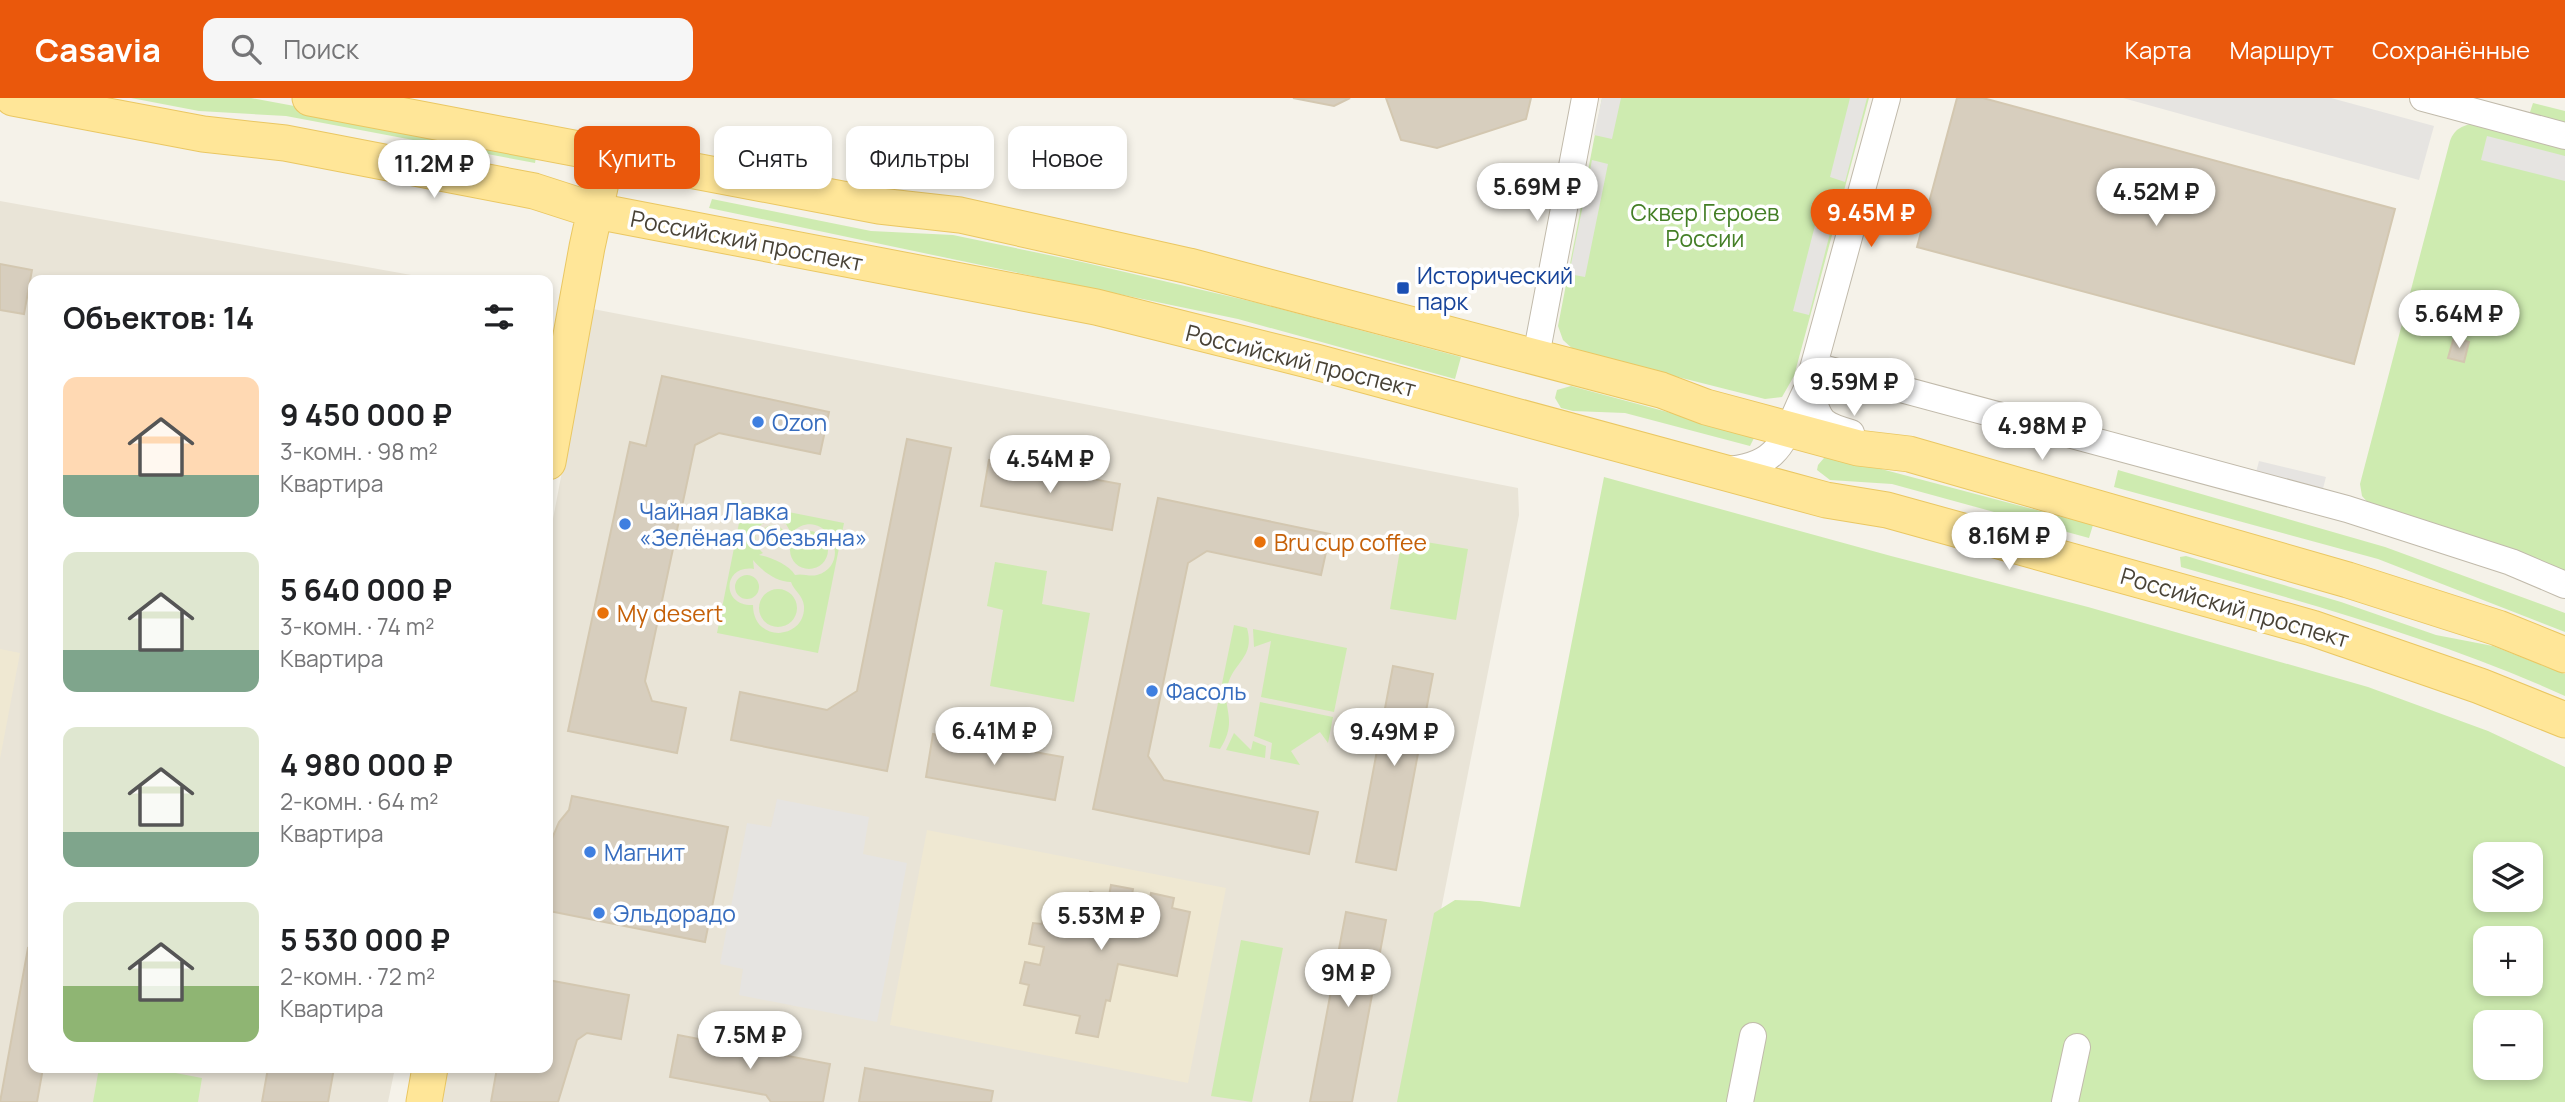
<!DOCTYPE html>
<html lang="ru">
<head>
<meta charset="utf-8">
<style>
	:root { --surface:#fff; --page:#f6f6f6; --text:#202124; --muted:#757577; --accent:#ea580c }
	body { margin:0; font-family:Manrope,sans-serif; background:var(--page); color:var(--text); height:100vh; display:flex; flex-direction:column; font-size:26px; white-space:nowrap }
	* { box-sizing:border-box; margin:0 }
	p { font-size:23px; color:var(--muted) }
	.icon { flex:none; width:38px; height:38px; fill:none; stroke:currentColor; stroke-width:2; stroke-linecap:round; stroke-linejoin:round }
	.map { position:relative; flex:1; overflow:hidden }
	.details { position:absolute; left:28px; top:177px; width:525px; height:798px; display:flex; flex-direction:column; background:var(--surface); border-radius:14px; box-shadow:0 4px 10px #0003 }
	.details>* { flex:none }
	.hud { position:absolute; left:574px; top:28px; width:665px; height:63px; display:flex; gap:14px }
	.fabs { position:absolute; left:2473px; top:744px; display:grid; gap:14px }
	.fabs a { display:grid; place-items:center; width:70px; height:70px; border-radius:14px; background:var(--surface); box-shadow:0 4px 10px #0003; font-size:35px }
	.price { position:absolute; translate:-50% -60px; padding:0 16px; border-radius:24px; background:#fff; color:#222; font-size:23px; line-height:46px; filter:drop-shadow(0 2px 4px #0008) }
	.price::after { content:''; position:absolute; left:50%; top:42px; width:21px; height:16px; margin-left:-10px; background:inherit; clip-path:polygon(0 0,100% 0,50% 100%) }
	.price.current { background:var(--accent); color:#fff }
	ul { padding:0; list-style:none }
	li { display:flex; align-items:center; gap:21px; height:175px; padding:0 35px }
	li span { display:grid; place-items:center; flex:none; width:196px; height:140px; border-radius:14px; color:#555 }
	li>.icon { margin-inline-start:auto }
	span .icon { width:84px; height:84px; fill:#fffc; stroke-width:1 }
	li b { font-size:30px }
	h2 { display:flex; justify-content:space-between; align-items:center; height:84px; padding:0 35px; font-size:30px }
	.tag { padding:0 24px; border-radius:14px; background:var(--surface); box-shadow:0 4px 10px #0003; font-size:24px; line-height:63px }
	.tag.current { background:var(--accent); color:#fff }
	header { display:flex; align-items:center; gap:42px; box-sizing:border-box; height:98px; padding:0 35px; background:var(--accent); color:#fff }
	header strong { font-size:33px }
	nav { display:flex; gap:38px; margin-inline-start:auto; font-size:24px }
	.search { width:490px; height:63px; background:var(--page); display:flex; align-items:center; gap:18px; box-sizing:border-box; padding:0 24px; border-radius:14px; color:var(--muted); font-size:26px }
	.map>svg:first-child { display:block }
</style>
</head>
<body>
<header>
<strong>Casavia</strong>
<div class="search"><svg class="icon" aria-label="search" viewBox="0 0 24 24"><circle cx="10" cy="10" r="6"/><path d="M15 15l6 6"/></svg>Поиск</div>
<nav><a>Карта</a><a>Маршрут</a><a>Сохранённые</a></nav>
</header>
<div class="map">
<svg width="2565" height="1004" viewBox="0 0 2565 1004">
	<rect width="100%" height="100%" fill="#f5f2e9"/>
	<path fill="#e9e4d7" d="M0 103 439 182H33V970H395L388 1004H0Z
		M593 211 1518 390 1519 417 1403 1004H440L447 970H548V447Z"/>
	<path fill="#efe8d2" d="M0 551 20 555 0 661Z
		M927 732 1226 790 1188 985 890 927Z"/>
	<path fill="#ceebb0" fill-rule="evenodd" d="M131 0H251L537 53 535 65 286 18 199 13Z
		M1602 0H1869L1794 278 1782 299 1765 301 1575 253 1563 242 1558 228Z
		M2533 5 2565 13V26L2529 17Z
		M2477 25 2565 48V476L2371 408 2362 398 2360 386 2450 43C2455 30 2463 27 2477 25Z
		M712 101 871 133 953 137 1082 164 1258 205 1461 259 1455 281 1238 221 709 110Z
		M1571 288 1749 336 1754 340 1750 348 1625 315 1573 313 1561 310 1555 300 1557 292Z
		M1836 359 2093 427 2089 440 1892 386 1830 382 1817 372 1818 367 1824 360Z
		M2118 372 2385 449 2565 515V534L2378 461 2114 389Z
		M1604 379 1891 458 2088 509 2368 589 2488 633 2565 669V1004H1397L1434 815 1455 802 1480 803 1520 809ZM2485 756H2530V802H2485ZM2485 840H2530V886H2485ZM2485 924H2530V970H2485Z
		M743 405 844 425 818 555 717 535ZM772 421 786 426 791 435C824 404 856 465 817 477 809 479 803 475 795 477 789 467 771 459 759 457L763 455C750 443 754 426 772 421ZM753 462C762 473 777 484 791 484 794 493 803 497 804 508 806 542 753 546 753 507 720 508 723 466 754 471Z
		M761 439a12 12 0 1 1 24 0a12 12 0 1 1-24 0Z
		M790 452a19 19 0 1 1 38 0a19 19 0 1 1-38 0Z
		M1402 440 1468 451 1456 522 1390 511Z
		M2186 458 2341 504 2436 537 2493 548 2565 576V598C2442 542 2310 506 2181 469L2180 459Z
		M995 464 1047 473 1042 506 1090 515 1074 604 990 588 1003 512 987 508Z
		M735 489a12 12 0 1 1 24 0a12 12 0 1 1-24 0Z
		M759 510a19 19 0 1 1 38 0a19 19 0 1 1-38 0Z
		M1234 527 1247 530C1255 559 1235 563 1228 586 1221 611 1239 621 1220 651L1209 649Z
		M1253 531 1347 550 1334 614 1261 599 1271 543 1254 549Z
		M1260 604 1333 619 1328 645 1320 634 1291 653 1300 667 1270 661 1272 645 1254 638Z
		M1234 635 1251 652 1253 643 1266 648 1265 660 1226 652Z
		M1241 842 1283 850 1252 1004 1211 998Z
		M99 970H149L202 980 198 1004H93Z"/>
	<path fill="#e6e4e1" d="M1602 0H1621L1612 41 1594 37Z
		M1850 0H1867L1845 84 1830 79Z
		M2123 0H2331L2434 28 2419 82Z
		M2487 38 2565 58V83L2481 62Z
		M1592 62 1608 66 1585 179 1569 176Z
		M1821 104 1837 108 1809 217 1793 213Z
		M2259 363 2326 379 2321 398 2254 382Z
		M777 701 869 719 863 756 907 765 877 924 739 897 743 871 720 866 747 725 771 729Z"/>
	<path fill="#d7cebe" stroke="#d3c7b0" stroke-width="2" d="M1293 0H1350L1334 8Z
		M1386 0H1531L1526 21 1437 50 1401 42Z
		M1957 0H1983L2395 111 2354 266 1917 149Z
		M0 166 32 172 24 216 0 212Z
		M2454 239 2469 244 2464 264 2448 260Z
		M662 278 829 314 820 356 719 335 695 347 645 583 652 603 686 610 677 655 568 633 630 344 646 348Z
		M907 341 951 350 887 673 731 642 740 594 827 612 857 593Z
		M989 362 1120 386 1112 432 981 408Z
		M1158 400 1330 436 1321 477 1207 453 1188 465 1148 658 1164 682 1318 714 1309 756 1093 711Z
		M1393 568 1433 576 1396 772 1356 764Z
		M933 636 1063 659 1055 702 926 679Z
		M572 698 728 729 705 844 549 813 552 797 548 782V750L559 724 569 712Z
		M1111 787 1133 791 1130 807 1148 811 1151 795 1174 800 1172 810 1190 814 1177 878 1118 866 1110 903 1106 902 1098 939 1076 935 1080 918 1024 907 1029 887 1020 885 1025 864 1040 867 1044 849 1029 846 1033 825 1042 826 1046 808 1085 816 1090 794 1109 798Z
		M1346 814 1386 822 1352 1004H1310Z
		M28 850 33 851V970H43L37 1004H0Z
		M548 882 629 897 621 941 587 935 577 942 558 1004H491L497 970H548Z
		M678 937 830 966 823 1004H771L766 997 670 979Z
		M268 970H334L328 1004H262Z
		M865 970 993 993 991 1004H859Z"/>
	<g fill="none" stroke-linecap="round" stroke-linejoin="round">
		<g stroke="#c1baab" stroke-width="28">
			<path id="minor" d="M2423 0 2565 38
				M1536 258 1585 0
				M1815 268 2347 411 2511 464 2565 487
				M1808 289C1821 321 1815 325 1851 335
				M1724 372C1786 369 1784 334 1808 289L1887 0
				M1740 1004 1753 938
				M2065 1004 2077 949"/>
		</g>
		<g stroke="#eac762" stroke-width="37">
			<path id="major" d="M13 0 203 36 285 45 534 93 596 113 1096 209 1316 264 1826 402 1887 412 2312 530 2480 588 2565 622
				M310 0 879 108 960 117 1189 168 1661 292 1706 309 1858 350 1909 356 2348 482 2498 530 2565 557
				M548 364 587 149 607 57
				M424 1004 430 970"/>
		</g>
		<use href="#minor" stroke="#fff" stroke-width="26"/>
		<use href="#major" stroke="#ffe698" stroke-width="35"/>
	</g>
	<rect fill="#1a4fb4" stroke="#fff" stroke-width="2.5" x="1396" y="183" width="14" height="14" rx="3.5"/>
	<g fill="#3f7fe0" stroke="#fff" stroke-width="2.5">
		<circle cx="758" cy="324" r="7"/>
		<circle cx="625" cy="426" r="7"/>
		<circle cx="1152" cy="593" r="7"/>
		<circle cx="590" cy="754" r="7"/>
		<circle cx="599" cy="815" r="7"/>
	</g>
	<g fill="#e8710a" stroke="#fff" stroke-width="2.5">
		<circle cx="1260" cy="444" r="7"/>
		<circle cx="603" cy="515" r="7"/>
	</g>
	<g text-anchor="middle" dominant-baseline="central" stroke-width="7" stroke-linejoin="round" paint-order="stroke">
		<g font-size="23" fill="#447f26" stroke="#fff">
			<text x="1705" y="114">Сквер Героев<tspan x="1705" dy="26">России</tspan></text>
		</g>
		<g font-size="23" fill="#494337" stroke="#fff">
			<text transform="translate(747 142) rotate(11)">Российский проспект</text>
			<text transform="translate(1301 262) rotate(14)">Российский проспект</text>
			<text transform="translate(2235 509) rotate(16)">Российский проспект</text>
		</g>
		<g font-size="23" fill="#164399" stroke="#fff" text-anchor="start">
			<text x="1417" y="177">Исторический<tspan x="1417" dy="26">парк</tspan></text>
		</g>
		<g font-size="23" fill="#366cbe" stroke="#fff" text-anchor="start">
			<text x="772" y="324">Ozon</text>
			<text x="639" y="413">Чайная Лавка<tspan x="639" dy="26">«Зелёная Обезьяна»</tspan></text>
			<text x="1166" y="593">Фасоль</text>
			<text x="604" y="754">Магнит</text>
			<text x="613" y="815">Эльдорадо</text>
		</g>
		<g font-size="23" fill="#c56008" stroke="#fff" text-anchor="start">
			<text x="1274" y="444">Bru cup coffee</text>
			<text x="617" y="515">My desert</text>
		</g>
	</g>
</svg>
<div class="fabs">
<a><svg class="icon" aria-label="layers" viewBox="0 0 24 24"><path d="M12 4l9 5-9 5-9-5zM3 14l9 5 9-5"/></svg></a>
<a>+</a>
<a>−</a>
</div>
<b class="price" style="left:434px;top:102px">11.2M ₽</b>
<b class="price" style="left:1537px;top:125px">5.69M ₽</b>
<b class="price" style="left:2156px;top:130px">4.52M ₽</b>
<b class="price current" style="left:1871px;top:151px">9.45M ₽</b>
<b class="price" style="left:2459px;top:252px">5.64M ₽</b>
<b class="price" style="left:1854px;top:320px">9.59M ₽</b>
<b class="price" style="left:2042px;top:364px">4.98M ₽</b>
<b class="price" style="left:1050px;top:397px">4.54M ₽</b>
<b class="price" style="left:2009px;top:474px">8.16M ₽</b>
<b class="price" style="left:994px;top:669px">6.41M ₽</b>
<b class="price" style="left:1394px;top:670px">9.49M ₽</b>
<b class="price" style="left:1101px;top:854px">5.53M ₽</b>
<b class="price" style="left:1348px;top:911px">9M ₽</b>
<b class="price" style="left:750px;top:973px">7.5M ₽</b>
<div class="hud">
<a class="tag current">Купить</a>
<a class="tag">Снять</a>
<a class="tag">Фильтры</a>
<a class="tag">Новое</a>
</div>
<section class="details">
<h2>Объектов: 14<svg class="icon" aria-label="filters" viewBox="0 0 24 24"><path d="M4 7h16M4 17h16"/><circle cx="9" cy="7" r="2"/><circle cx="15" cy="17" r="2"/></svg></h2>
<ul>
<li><span style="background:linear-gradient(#ffd9b3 70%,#7fa58c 0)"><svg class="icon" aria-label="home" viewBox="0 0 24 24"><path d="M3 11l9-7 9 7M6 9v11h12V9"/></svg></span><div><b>9 450 000 ₽</b><p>3-комн. · 98 m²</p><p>Квартира</p></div></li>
<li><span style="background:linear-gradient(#dfe7d0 70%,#7fa58c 0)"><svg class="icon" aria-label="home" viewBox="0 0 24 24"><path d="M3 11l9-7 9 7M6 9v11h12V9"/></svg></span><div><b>5 640 000 ₽</b><p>3-комн. · 74 m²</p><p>Квартира</p></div></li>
<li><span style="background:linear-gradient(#dfe7d0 75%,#7fa58c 0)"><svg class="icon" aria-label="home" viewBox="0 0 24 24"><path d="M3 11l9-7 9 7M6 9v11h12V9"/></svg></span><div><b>4 980 000 ₽</b><p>2-комн. · 64 m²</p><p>Квартира</p></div></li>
<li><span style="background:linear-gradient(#dfe7d0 60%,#8fb573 0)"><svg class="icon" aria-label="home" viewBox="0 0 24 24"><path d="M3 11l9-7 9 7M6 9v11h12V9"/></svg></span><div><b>5 530 000 ₽</b><p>2-комн. · 72 m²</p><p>Квартира</p></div></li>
</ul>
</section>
</div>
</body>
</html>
